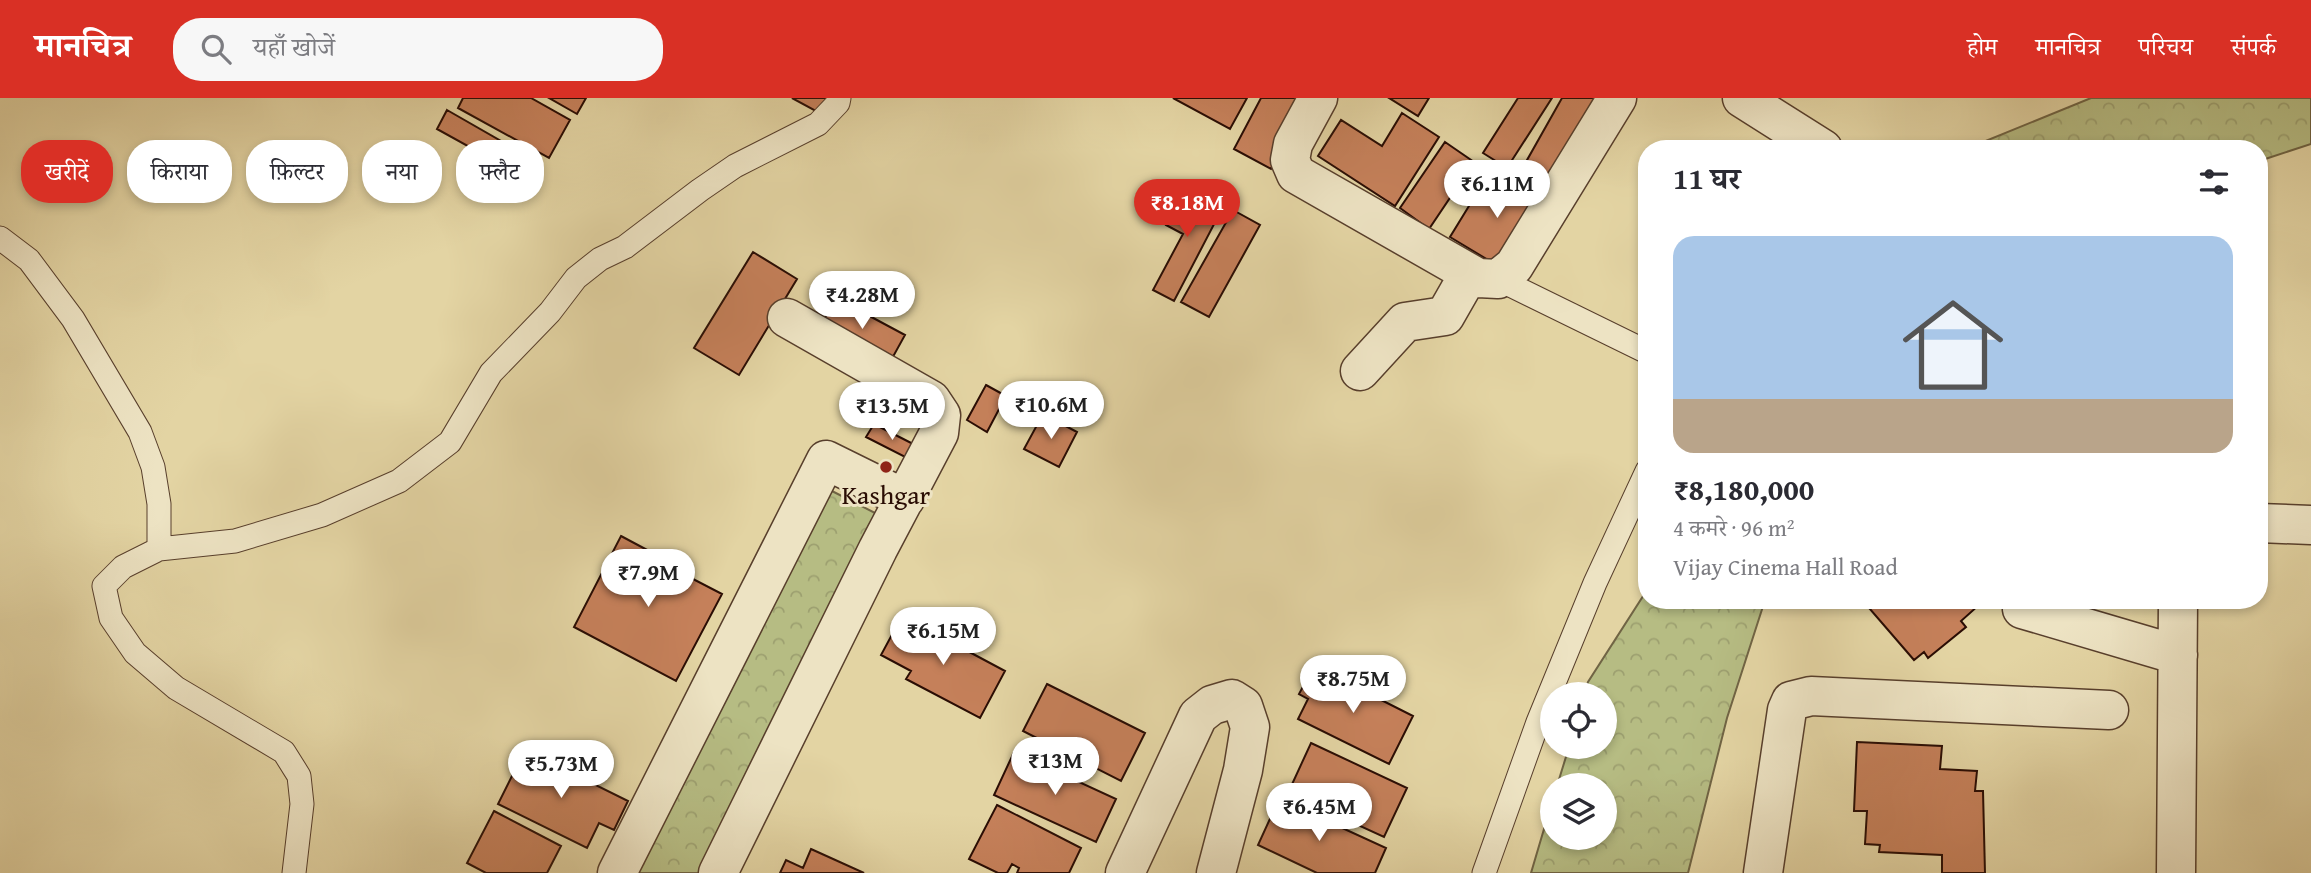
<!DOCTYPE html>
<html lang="hi">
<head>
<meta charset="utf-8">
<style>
	:root { --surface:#fff; --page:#f7f7f7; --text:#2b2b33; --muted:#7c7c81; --accent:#d93025 }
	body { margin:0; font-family:"Gentium Book Plus","Noto Serif Devanagari",serif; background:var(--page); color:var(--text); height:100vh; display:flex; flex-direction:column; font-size:26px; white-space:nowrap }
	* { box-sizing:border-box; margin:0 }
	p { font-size:23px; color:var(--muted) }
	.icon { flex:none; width:38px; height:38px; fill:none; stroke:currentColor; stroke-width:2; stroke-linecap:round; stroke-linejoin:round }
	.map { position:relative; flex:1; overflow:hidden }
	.details { position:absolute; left:1638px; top:42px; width:630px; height:469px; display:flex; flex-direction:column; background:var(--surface); border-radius:28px; box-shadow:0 4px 10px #0003 }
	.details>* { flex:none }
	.banner { position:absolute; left:21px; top:42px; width:665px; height:63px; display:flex; gap:14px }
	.buttons { position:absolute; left:1540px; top:584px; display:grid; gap:14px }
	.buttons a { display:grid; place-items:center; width:77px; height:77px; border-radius:50%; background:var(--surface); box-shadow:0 4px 10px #0003; font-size:35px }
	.price { position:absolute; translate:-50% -60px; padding:0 16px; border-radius:24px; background:#fff; color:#222; font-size:23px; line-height:46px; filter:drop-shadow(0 2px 4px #0008) }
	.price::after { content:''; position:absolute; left:50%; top:42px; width:21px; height:16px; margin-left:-10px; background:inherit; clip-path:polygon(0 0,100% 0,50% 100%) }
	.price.current { background:var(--accent); color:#fff }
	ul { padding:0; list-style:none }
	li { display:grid; align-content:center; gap:14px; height:371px; padding:0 35px }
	li span { display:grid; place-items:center; height:217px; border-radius:21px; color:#555 }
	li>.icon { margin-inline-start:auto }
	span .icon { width:126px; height:126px; fill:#fffc; stroke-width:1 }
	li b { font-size:30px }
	h2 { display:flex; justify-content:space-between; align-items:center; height:84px; padding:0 35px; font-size:30px }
	.chip { padding:0 24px; border-radius:28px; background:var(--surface); box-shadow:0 4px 10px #0003; font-size:24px; line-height:63px }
	.chip.current { background:var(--accent); color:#fff }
	header { display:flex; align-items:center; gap:42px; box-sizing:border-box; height:98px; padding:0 35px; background:var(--accent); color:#fff }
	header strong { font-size:33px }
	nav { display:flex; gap:38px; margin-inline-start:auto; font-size:24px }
	.search { width:490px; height:63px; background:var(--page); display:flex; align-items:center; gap:18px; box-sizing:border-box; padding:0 24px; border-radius:28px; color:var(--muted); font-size:26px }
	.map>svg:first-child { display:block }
</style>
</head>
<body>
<header>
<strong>मानचित्र</strong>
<div class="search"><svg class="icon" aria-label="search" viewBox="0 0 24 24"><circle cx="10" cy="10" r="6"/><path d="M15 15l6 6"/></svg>यहाँ खोजें</div>
<nav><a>होम</a><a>मानचित्र</a><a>परिचय</a><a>संपर्क</a></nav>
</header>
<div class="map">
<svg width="2311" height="775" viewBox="0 0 2311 775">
	<defs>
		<pattern id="park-crowns" width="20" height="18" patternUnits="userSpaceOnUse" patternTransform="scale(1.75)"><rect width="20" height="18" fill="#b6bc83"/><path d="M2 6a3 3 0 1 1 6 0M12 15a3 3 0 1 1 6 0" fill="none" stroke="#9da070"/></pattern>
	</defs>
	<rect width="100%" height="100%" fill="#e3d4a3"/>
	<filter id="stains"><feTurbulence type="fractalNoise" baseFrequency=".00286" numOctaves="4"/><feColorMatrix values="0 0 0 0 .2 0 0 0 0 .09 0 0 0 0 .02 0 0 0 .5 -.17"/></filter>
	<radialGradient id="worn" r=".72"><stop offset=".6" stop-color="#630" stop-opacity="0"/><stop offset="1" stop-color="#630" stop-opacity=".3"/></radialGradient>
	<path fill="url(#park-crowns)" stroke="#706444" stroke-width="2" d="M2091 0H2311V46L2259 63V51H1966Z
		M828 391 879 417 703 775H638Z
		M1647 492V502H1765L1727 620 1688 775H1531L1552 704V740H1605V688H1557L1569 649H1605V597H1584L1588 584Z"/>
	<path fill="#c5805a" stroke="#2a0d04" stroke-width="2" d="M463 0H531L570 22 549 60 458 10Z
		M549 0H586L577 16Z
		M792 0H835L825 18Z
		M1173 0H1247L1230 31Z
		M1261 0H1303L1308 2 1271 71 1234 51Z
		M1389 0H1429L1418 18Z
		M1518 0H1552L1507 70 1483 55Z
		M1562 0H1606L1552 96 1518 78Z
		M447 12 541 66 531 83 437 31Z
		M1402 15 1439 39 1395 108 1318 58 1341 22 1382 48Z
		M1445 44 1474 64 1429 131 1400 110Z
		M1491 72 1544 104 1503 171 1450 139Z
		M1186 89 1223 109 1174 203 1153 192 1183 136 1166 127Z
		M1233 112 1260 127 1209 219 1181 204Z
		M753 154 797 181 739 277 694 250Z
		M836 200 905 237 889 266 820 229Z
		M986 287 1006 298 987 334 967 322Z
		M1043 316 1077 334 1059 369 1024 351Z
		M874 326 919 349 911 362 866 339Z
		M621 438 666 462 664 466 722 496 676 583 574 529Z
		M1975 502 1979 507 1961 523 1966 529 1928 560 1924 554 1914 562 1863 503Z
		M902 518 1005 573 980 620 906 581 911 573 881 557Z
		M1314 568 1413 618 1389 666 1298 621 1308 601 1299 596Z
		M1047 586 1145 635 1121 683 1023 633Z
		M1857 644 1942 648 1940 671 1977 673 1975 693H1983L1985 775H1942V757L1879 754 1880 747 1865 746 1867 713H1854Z
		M1311 645 1407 690 1384 739 1288 695Z
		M525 652 628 703 614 732 599 725 587 750 498 706Z
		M1014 654 1116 701 1096 744 994 697Z
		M1279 701 1386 750 1375 775H1317L1258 747Z
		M997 707 1081 750 1069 775H1017L1019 770 1012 766 1007 775H998L969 761Z
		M494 713 561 748 547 775H486L467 765Z
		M811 751 864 775H780L786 762 803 770Z"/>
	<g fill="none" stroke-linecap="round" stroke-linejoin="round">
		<g stroke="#583f2c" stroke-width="25">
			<path id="service" d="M0 140 29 162 73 221 140 334 153 369 159 406V451L235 443 322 417 399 383 450 344 491 275 550 214 576 180 600 161 625 149 700 92 735 68 818 26 838 5 839 0
				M1498 181 1647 254
				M159 451 123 469 104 488 111 520 135 555 176 590 284 654 299 678 302 706 294 775
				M1484 775 1538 624 1595 485 1647 373"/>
		</g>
		<g stroke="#583f2c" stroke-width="41">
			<path id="minor" d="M1318 0 1293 46 1290 62 1296 76 1478 180 1498 181 1514 168 1617 0
				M1742 0 1823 51
				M1360 273 1405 224 1445 218 1469 176
				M2259 425 2311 427
				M2022 511 2178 557
				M617 775 826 362 905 401
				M718 775 878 451 939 335 941 317 931 302 787 220
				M1125 775 1198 618 1212 607 1232 601 1243 608 1250 629 1243 672 1216 775
				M1763 775 1787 612 1791 603 1811 598 2109 612
				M2176 775 2178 502"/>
		</g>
		<use href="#service" stroke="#ede3c3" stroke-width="23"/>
		<use href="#minor" stroke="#ede3c3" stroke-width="38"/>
	</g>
	<circle fill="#8f2418" stroke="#ede3c3" stroke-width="2.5" cx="886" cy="369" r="7"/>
	<g text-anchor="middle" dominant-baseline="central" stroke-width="6" stroke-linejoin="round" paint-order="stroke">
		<g font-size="26" fill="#2a0d04" stroke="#ede3c3">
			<text x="886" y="396">Kashgar</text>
		</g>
	</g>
	<rect width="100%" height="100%" filter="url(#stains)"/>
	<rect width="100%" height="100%" fill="url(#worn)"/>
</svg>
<div class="buttons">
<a><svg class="icon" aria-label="locate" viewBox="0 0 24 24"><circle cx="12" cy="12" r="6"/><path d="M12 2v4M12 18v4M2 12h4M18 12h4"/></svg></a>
<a><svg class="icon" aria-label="layers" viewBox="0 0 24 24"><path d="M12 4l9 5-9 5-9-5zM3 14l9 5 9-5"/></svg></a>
</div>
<b class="price" style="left:1497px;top:122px">₹6.11M</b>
<b class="price current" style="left:1187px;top:141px">₹8.18M</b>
<b class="price" style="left:862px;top:233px">₹4.28M</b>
<b class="price" style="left:1051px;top:343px">₹10.6M</b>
<b class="price" style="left:892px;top:344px">₹13.5M</b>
<b class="price" style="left:648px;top:511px">₹7.9M</b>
<b class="price" style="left:943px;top:569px">₹6.15M</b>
<b class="price" style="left:1353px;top:617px">₹8.75M</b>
<b class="price" style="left:1055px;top:699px">₹13M</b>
<b class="price" style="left:561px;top:702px">₹5.73M</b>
<b class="price" style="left:1319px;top:745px">₹6.45M</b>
<div class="banner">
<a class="chip current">खरीदें</a>
<a class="chip">किराया</a>
<a class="chip">फ़िल्टर</a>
<a class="chip">नया</a>
<a class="chip">फ़्लैट</a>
</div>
<section class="details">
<h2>11 घर<svg class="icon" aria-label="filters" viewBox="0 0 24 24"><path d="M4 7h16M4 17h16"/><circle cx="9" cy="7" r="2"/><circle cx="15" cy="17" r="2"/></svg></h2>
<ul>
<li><span style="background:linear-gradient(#a9c7e8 75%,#b9a48a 0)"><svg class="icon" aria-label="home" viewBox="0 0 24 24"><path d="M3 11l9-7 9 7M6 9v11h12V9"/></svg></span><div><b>₹8,180,000</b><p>4 कमरे · 96 m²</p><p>Vijay Cinema Hall Road</p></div></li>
</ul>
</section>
</div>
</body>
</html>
